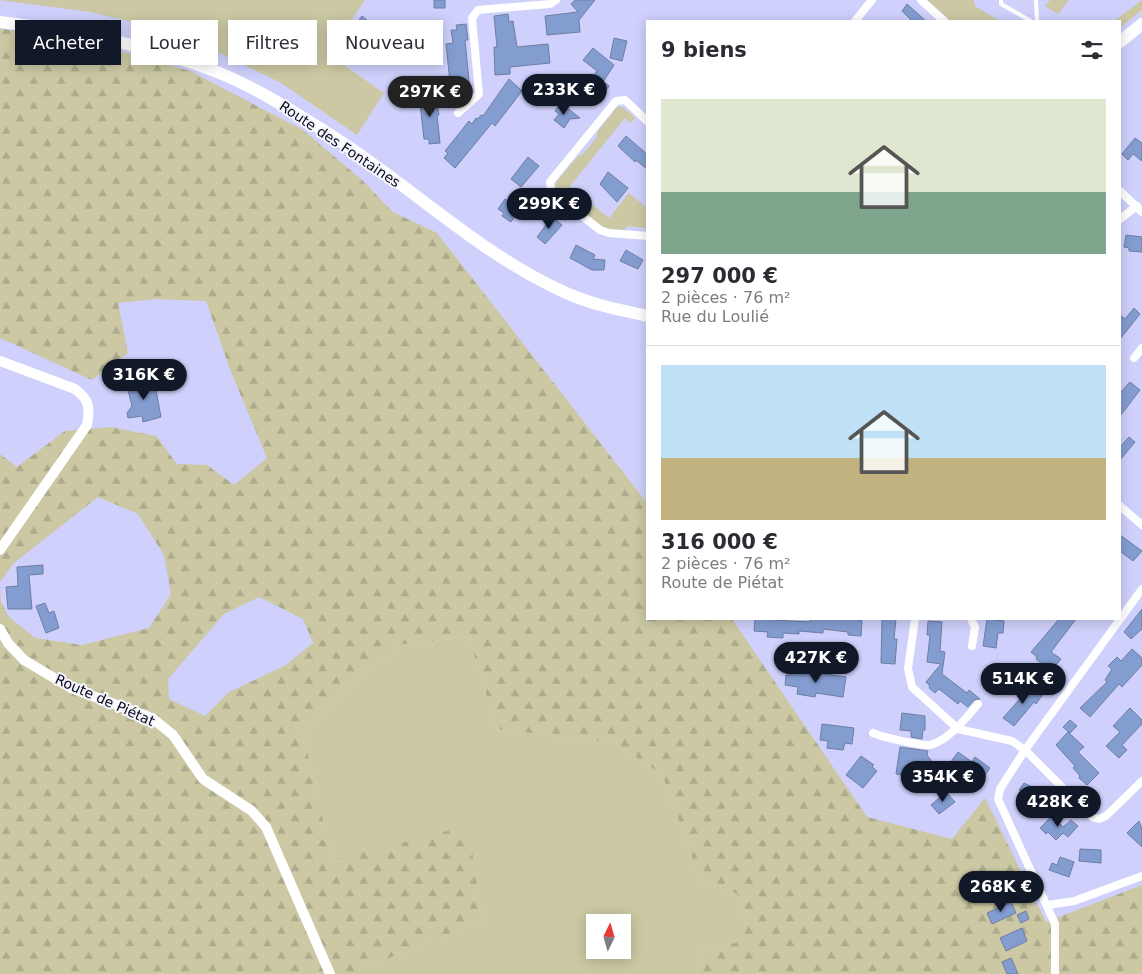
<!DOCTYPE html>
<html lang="fr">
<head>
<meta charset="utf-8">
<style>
	:root { --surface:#fff; --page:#f2f2f3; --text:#2b2b33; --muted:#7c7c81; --line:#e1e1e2; --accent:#111827 }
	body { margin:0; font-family:"DejaVu Sans",sans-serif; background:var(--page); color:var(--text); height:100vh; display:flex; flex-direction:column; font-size:19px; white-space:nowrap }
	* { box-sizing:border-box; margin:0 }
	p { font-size:16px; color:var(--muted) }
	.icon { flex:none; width:28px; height:28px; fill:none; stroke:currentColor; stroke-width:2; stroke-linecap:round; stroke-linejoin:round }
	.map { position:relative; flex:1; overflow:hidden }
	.sheet { position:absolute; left:646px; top:20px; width:475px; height:600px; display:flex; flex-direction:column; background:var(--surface); border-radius:0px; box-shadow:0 2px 12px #0003 }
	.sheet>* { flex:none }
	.banner { position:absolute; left:15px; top:20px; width:475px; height:45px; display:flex; gap:10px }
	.needle { width:32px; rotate:5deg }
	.tools { position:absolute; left:586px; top:914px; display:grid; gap:10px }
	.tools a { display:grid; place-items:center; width:45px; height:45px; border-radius:0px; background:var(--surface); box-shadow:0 2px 12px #0003; font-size:25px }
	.price { position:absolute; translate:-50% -42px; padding:0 11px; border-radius:18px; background:var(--accent); color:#fff; font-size:16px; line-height:32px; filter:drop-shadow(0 1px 2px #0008) }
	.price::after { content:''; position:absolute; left:50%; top:30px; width:15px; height:11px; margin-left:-8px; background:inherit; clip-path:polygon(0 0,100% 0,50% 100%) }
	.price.on { background:#222; color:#fff }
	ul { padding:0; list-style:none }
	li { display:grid; align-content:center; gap:10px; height:265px; padding:0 15px }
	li+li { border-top:1px solid var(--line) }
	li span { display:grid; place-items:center; height:155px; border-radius:0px; color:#555 }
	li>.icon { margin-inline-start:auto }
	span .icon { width:90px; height:90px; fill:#fffc; stroke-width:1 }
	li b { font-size:21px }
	h2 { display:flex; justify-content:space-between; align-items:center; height:60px; padding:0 15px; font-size:21px }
	.pill { padding:0 18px; border-radius:0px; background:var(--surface); box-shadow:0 2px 12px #0003; font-size:18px; line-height:45px }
	.pill.on { background:var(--accent); color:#fff }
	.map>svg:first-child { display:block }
</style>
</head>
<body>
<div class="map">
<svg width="1142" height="974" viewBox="0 0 1142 974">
	<defs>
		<pattern id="forest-firs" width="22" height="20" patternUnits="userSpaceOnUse" patternTransform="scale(1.25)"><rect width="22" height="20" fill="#cbc8a3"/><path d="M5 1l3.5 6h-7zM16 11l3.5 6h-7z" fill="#adab8c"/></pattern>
	</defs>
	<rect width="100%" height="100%" fill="#cfd0fb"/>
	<path fill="#cbc8a3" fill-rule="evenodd" d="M0 0H365L328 54 384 93 357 135 281 83 218 52 162 29 90 12Z
		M927 0H974L975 6 1000 21H951Z
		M1050 0H1069L1058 14 1045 6Z
		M1142 0V10L1120 28V21H1114Z
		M618 106 624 108 635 118 630 123 625 118 570 186 609 218 629 193 647 208V228L628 226 624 230 609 229 599 225 555 189 556 182 578 156 582 155 597 137V132Z
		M469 637 497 729 614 743 662 774 700 879 737 894 747 926 736 943 703 950 696 974H349L483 920 467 827 332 861 303 732 359 674 403 644ZM595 922H622V950H595Z"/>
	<path fill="url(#forest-firs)" fill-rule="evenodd" d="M0 29 74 38 190 71 303 130 362 180 393 212 437 233 647 503 648 619H732L867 817 952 839 985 798 1046 922 1142 885V974H696L703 950 736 943 747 925 737 894 700 879 662 774 614 743 497 729 469 637 403 644 359 674 303 732 332 860 468 826 483 920 349 974H0V454L17 467 65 431 111 427 156 436 177 464 207 465 234 485 267 458 231 372 206 301 156 299 118 303 128 353 92 380 0 338ZM98 497 138 514 164 555 171 594 149 628 82 645 35 638 9 617 1 602 0 582 14 563ZM259 597 303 619 313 643 286 665 229 692 205 716 169 699 168 679 224 614Z"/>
	<path fill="#849dd1" stroke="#6d7ea2" d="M434 0H445V8H434Z
		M575 0H595L579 20 580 32 547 35 545 16 578 12 571 4Z
		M907 4 917 13 926 21H912L902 11Z
		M508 14 509 22 513 21 517 47 548 44 550 63 510 67V74L495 75 494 47H497L494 16Z
		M362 16 379 30 373 38 355 26Z
		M466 24 468 40H465L470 91 451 92 446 44 453 43 451 30H457L456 25Z
		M614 38 627 41 622 61 610 58Z
		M395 41 405 48 396 64 379 52 384 45 389 48Z
		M593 48 614 65 603 82 609 86 598 101 585 92 596 76 594 75 597 71 583 60Z
		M509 79 522 91 495 126 492 123 455 168 444 158 448 153 445 151 469 121 472 124 476 118 478 119 481 115 483 116Z
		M435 93 439 115H437L440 143 429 144V139H424L419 95Z
		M561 103 580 118 570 119 564 128 554 120 559 114 555 111Z
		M626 136 648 155V170L636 160 635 162 618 146Z
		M1135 138 1142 143V161L1133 154 1128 160 1122 154Z
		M528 157 539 166 521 187 511 179Z
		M608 172 628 188 617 202 600 184Z
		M505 199 520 209 511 222 502 216 504 213 498 209Z
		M552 217 562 225 545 244 537 237Z
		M1126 235 1142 237V252L1129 251V248L1124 247Z
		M576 245 595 255 593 259 605 260 604 270H592L570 258Z
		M626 250 643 260 638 269 620 261Z
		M1134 308 1140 314 1120 339V315L1125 319Z
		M154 379 161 417 143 422 142 416 128 418 127 413 132 406 127 386Z
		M1130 382 1140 390 1120 416V393Z
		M1129 437 1135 442 1120 460V447Z
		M1120 535 1142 551 1133 561 1120 551Z
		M43 565V574L29 575 32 609H8L6 587 18 586 17 567Z
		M45 603 49 613 54 611 59 628 46 633 36 606Z
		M1142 609V629L1131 639 1124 632Z
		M755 619 810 622V619H855L862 621 861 636 848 635V632L823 629V633L799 631V634L783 633V638L767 637 768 632 754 631Z
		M882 619H896L894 639H897L895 664 881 663Z
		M987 619 1004 621 1003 633H998L996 648 983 646Z
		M1059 619H1076L1051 652 1061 659 1051 671 1036 659 1037 657 1031 652Z
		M928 621 942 622 940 651 945 652 942 674 967 693 969 690 980 699 974 700 968 707 960 701 958 704 939 689 935 693 929 688 930 686 926 682 941 664 927 662 930 635H927Z
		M1132 649 1142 658V665L1122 687 1119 684 1090 717 1080 708 1107 682 1105 680 1112 669 1108 666 1117 657 1121 661Z
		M797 670 846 677 843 697 816 693 815 697 797 694 798 687 785 685 786 675H791V671L796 672Z
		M1033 684 1043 694 1036 704 1034 702 1014 726 1003 718Z
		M1130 708 1142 720V724L1122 745 1127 750 1119 758 1106 746 1120 732 1113 726Z
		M902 713 925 716V730H923L922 739 911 737V731L900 730Z
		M1070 720 1077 726 1070 733 1063 727Z
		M822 724 854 728 852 744 845 743 843 750 827 748 828 741 820 740Z
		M1068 732 1084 747 1078 752 1099 773 1087 785 1079 778 1080 776 1073 768 1075 766 1056 745Z
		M900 747 928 751 927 755 932 762 926 766 925 771 917 770 915 780 902 779V775L896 774Z
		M958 752 972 762 975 757 990 768 975 789 946 769Z
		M861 756 874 765 872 767 877 771 863 788 846 775Z
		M1024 783 1050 796 1040 809 1019 790Z
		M946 792 955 802 939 814 931 805Z
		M1052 816 1063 827 1071 820 1078 826 1068 837 1063 833 1056 840 1048 832 1046 834 1040 828Z
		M1139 821 1142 829V847L1127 833Z
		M1080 849 1101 850V863L1079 861Z
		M1060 857 1074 862 1069 877 1049 870 1052 863 1057 865Z
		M1011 902 1016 913 992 924 987 913Z
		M1026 911 1029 919 1021 923 1017 915Z
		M1022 928 1027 941 1006 951 1000 938Z
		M1011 958 1013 962 1018 974H1007L1002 962Z"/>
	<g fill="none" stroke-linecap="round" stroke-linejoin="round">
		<path stroke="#fff" stroke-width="4" d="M1001 0V4L1031 21
			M1036 0 1037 21"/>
		<path stroke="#fff" stroke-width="8" d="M921 0 944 21
			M855 21 872 0
			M458 113 479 94 472 18 478 10 550 4 556 0
			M648 122 625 100 616 101 550 182 551 191 600 230 609 233 648 236
			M1120 191 1142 212
			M1120 219 1137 206
			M1134 358 1142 348
			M1120 506 1142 525
			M915 619 908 668 912 687 958 729 1012 741 1025 750 1092 817 1099 819 1106 816 1142 781
			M971 619 975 627 972 646
			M873 733C882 737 921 746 930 745 948 741 967 717 978 704
			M1048 905 1074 901 1142 876
			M1055 974V924L998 799 1000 789 1025 750 1142 589"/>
		<path stroke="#fff" stroke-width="10" d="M0 361 75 389C90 400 90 408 87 425L0 550
			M0 629 8 643 24 660 71 688 152 718 173 735 203 779 252 811 266 827 330 974"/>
		<path stroke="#fff" stroke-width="12" d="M0 22C75 31 146 44 217 72 255 87 291 110 326 132 407 182 476 252 564 292 590 304 619 310 648 316
			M1120 42 1142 24"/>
	</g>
	<g text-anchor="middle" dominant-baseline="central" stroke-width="4" stroke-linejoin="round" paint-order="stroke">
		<g font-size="14" fill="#0c0c1a" stroke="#f4f5fe">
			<text transform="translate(340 144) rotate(34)">Route des Fontaines</text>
			<text transform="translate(105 700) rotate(24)">Route de Piétat</text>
		</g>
	</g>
</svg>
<div class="tools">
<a><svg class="needle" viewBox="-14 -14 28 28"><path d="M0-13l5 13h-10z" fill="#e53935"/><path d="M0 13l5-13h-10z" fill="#7c7c81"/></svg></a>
</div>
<b class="price" style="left:564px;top:116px">233K €</b>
<b class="price on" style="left:430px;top:118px">297K €</b>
<b class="price" style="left:549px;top:230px">299K €</b>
<b class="price" style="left:144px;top:401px">316K €</b>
<b class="price" style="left:816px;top:684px">427K €</b>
<b class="price" style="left:1023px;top:705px">514K €</b>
<b class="price" style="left:943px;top:803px">354K €</b>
<b class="price" style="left:1058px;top:828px">428K €</b>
<b class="price" style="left:1001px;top:913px">268K €</b>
<div class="banner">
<a class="pill on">Acheter</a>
<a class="pill">Louer</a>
<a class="pill">Filtres</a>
<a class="pill">Nouveau</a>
</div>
<section class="sheet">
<h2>9 biens<svg class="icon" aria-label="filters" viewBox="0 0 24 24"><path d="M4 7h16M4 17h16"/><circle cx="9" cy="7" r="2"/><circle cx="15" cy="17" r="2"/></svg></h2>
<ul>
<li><span style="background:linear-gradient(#dfe7d0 60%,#7fa58c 0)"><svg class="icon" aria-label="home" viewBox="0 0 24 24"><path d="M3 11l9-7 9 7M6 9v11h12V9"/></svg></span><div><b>297 000 €</b><p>2 pièces · 76 m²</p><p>Rue du Loulié</p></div></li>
<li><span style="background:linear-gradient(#bfe0f5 60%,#c2b280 0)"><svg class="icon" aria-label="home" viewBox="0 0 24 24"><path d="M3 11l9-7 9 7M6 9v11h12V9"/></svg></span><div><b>316 000 €</b><p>2 pièces · 76 m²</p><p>Route de Piétat</p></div></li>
</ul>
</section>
</div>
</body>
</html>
